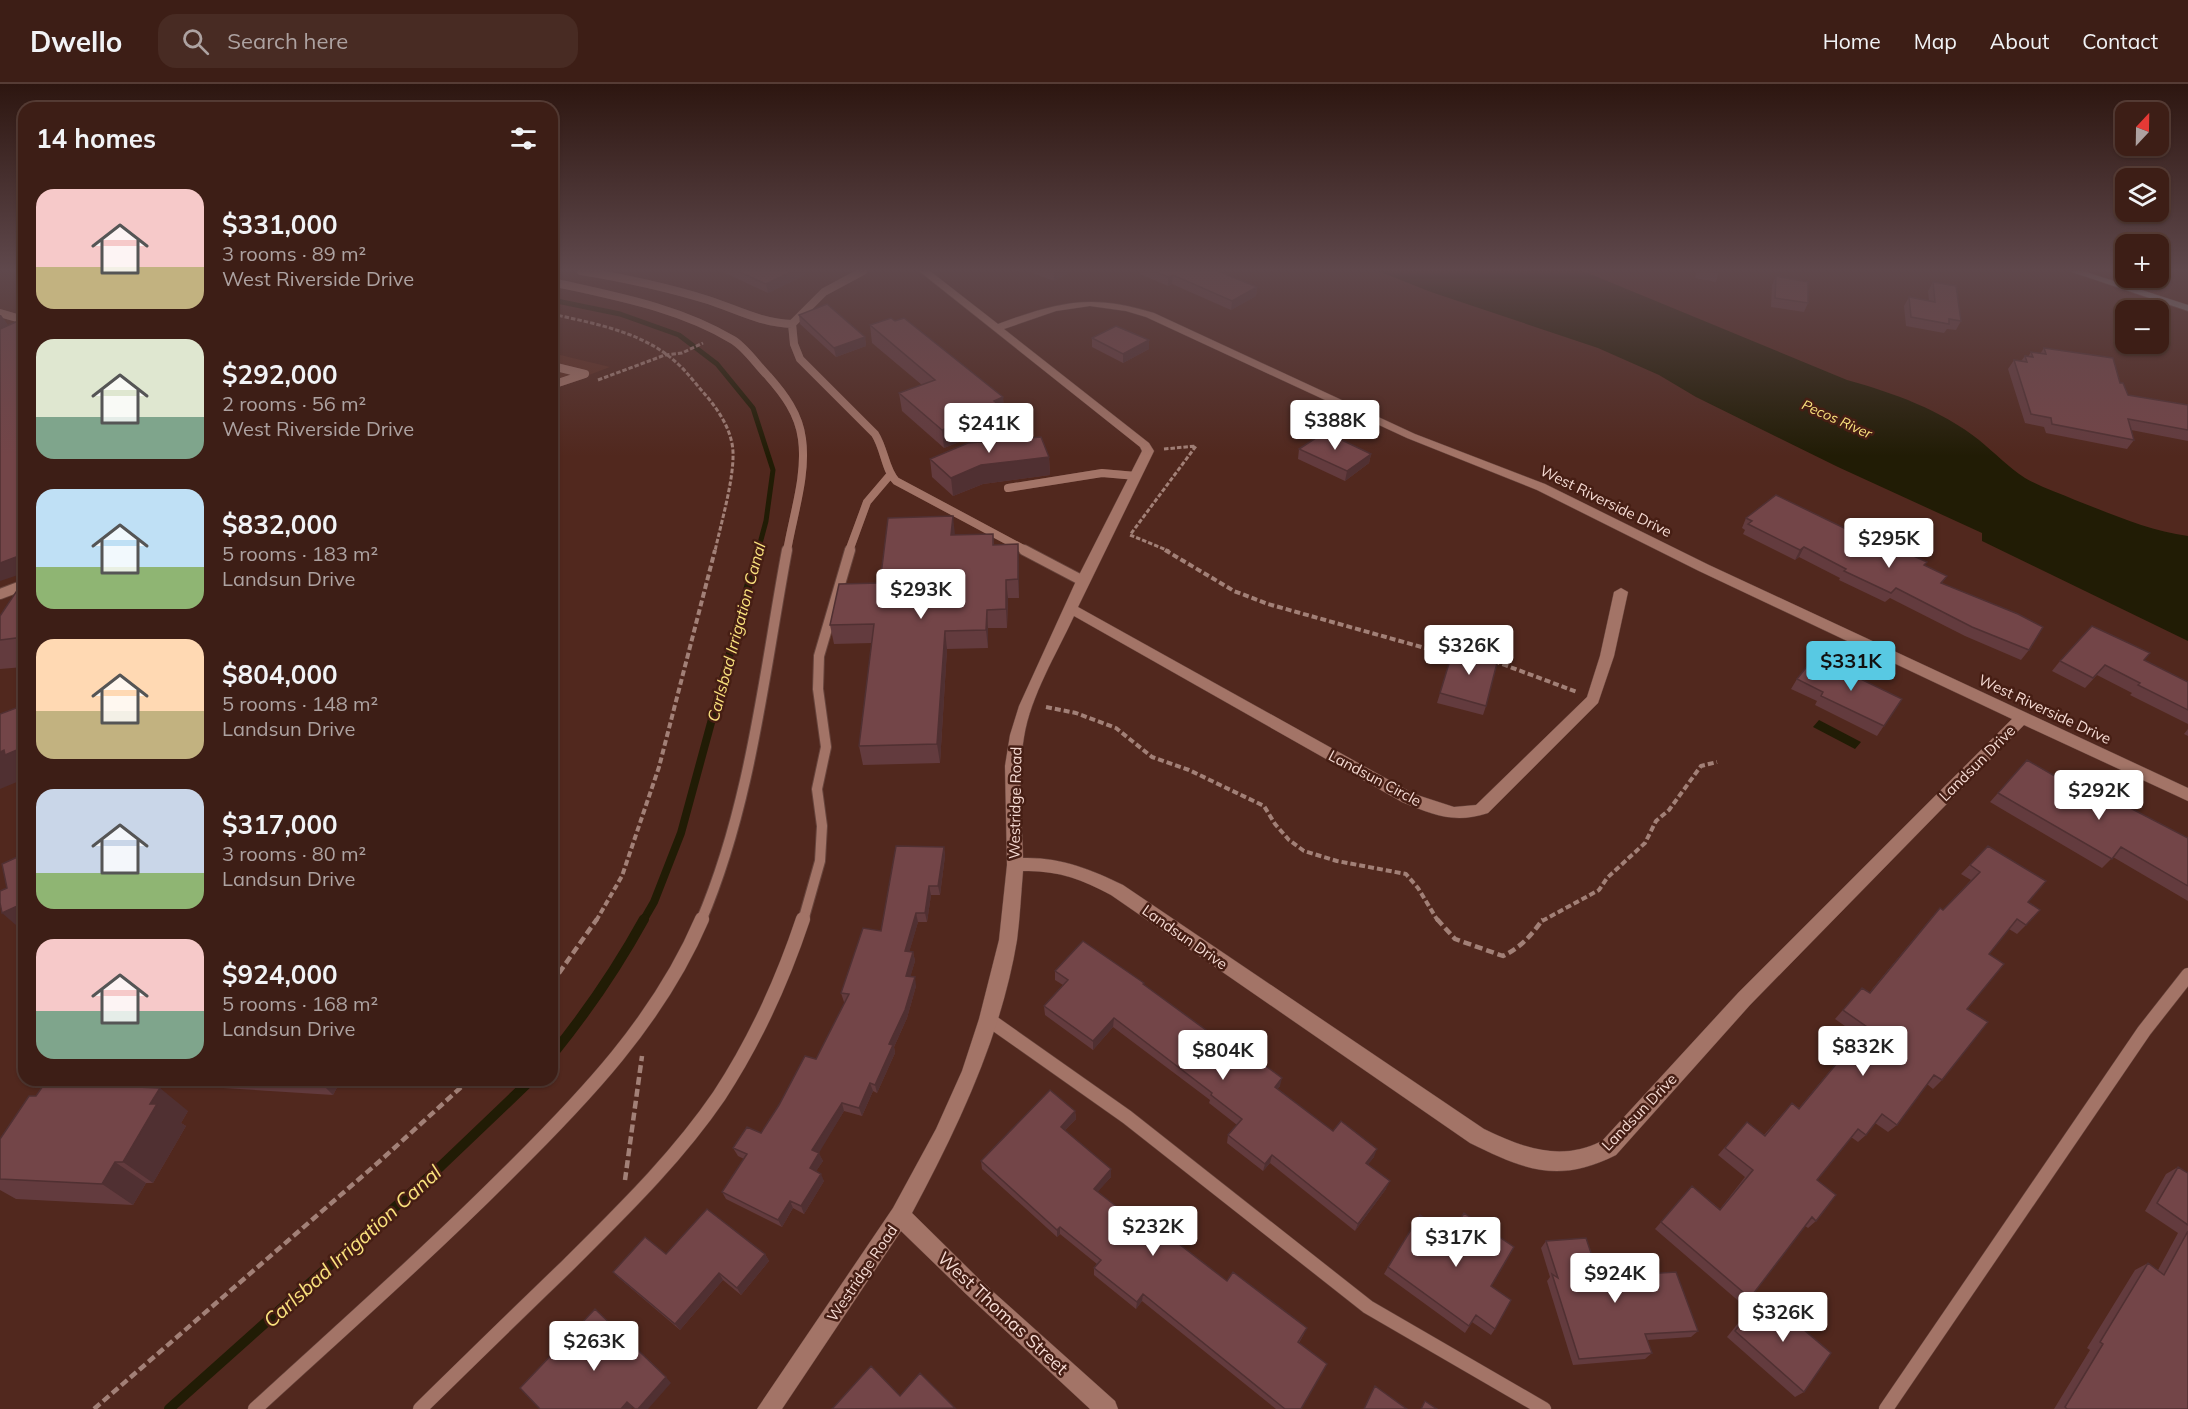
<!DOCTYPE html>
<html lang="en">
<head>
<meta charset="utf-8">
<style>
	:root { --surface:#3d1e16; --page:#482b23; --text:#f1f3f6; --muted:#ada2a1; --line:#563c35; --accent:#58c9e3 }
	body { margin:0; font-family:Mulish,sans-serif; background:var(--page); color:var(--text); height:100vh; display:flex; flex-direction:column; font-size:22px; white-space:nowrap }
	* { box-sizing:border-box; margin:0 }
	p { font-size:20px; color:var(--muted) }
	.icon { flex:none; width:33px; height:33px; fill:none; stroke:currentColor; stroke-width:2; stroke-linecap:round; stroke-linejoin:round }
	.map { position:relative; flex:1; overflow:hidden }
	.details { position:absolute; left:18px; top:18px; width:540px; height:984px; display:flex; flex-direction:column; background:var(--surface); border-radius:18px; box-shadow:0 2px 4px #0004,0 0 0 2px var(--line) }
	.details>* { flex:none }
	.needle { width:39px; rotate:22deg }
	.buttons { position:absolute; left:2115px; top:18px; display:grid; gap:12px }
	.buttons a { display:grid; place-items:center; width:54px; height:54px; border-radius:12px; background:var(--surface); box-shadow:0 2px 4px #0004,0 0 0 2px var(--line); font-size:30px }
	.price { position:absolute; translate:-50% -51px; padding:0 14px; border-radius:6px; background:#fff; color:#222; font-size:20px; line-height:39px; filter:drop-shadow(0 2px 3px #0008) }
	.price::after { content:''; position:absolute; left:50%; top:36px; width:18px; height:14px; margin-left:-9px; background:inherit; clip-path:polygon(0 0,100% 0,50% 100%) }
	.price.selected { background:var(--accent); color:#111 }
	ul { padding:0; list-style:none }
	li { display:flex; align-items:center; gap:18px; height:150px; padding:0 18px }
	li span { display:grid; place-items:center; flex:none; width:168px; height:120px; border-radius:18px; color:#555 }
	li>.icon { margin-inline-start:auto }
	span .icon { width:72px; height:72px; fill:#fffc; stroke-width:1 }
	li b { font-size:26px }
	h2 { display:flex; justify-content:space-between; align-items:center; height:72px; padding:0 18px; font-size:26px }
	header { display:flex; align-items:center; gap:36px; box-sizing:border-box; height:84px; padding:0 30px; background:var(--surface); border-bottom:2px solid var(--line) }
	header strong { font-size:28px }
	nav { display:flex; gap:33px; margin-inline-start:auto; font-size:21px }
	.search { width:420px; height:54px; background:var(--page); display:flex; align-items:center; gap:15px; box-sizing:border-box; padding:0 21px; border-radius:18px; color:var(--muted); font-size:22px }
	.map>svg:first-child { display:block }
</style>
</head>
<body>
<header>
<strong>Dwello</strong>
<div class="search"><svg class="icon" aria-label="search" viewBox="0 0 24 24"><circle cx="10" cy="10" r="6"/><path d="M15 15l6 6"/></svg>Search here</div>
<nav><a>Home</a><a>Map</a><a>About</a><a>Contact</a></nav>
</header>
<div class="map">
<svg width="2188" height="1325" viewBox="0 0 2188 1325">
	<rect width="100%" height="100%" fill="#51281e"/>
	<path fill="#5e2f22" d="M552 269 610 283 552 305Z"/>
	<path fill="#211c05" d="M1378 187H1583L1847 296C1894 309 1941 326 1979 356 1995 369 2008 383 2025 394 2040 403 2059 409 2075 416 2112 430 2149 447 2188 452V557L1982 457V449L1838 383 1696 313 1659 291 1598 264 1431 208Z
		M1819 636 1861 658 1855 665 1813 643Z"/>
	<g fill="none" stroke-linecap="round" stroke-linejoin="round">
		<path stroke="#211c05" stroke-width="5" d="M552 216 620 230 679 251 717 280 753 324 773 386 766 437 758 467"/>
		<path stroke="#211c05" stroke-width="8" d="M643 837 654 818 681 749 758 466"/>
		<path stroke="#211c05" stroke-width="10" d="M552 971C587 928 617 884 644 835
			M169 1325 441 1082 531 996"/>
		<g stroke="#67443c" stroke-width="8">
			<path id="lane-far2" d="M581 187C624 194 666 203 708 216 736 225 761 239 792 240
				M863 187 824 208 792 240 794 260 800 275 875 350C885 366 885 386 896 397L1027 467
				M552 198C614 212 678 223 733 256 746 264 757 281 768 292 784 310 799 330 802 355 807 391 793 431 787 467
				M0 229 24 236
				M552 282 585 290 552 301
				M1008 404 1102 389 1136 392
				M849 467 867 418 890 391"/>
		</g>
		<g stroke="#67443c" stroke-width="12">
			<path id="lane-far1" d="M1024 466 1083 497
				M0 510 24 501
				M701 837C751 720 764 589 787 466
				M803 837 820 777 822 742 817 705 826 663 818 605 819 572 850 466"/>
		</g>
		<g stroke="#67443c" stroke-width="15">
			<path id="lane" d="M988 935 1127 1033 1368 1223 1544 1325
				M255 1325C340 1247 426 1171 507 1090 584 1014 659 936 702 835
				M420 1325C469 1277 518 1229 567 1182 621 1128 676 1075 719 1012 755 957 782 898 803 835
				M1886 1325 2144 947 2188 891"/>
		</g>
		<g stroke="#67443c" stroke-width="1">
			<path id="street" d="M919 187H930L998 240C1058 218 1091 209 1154 229L1415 350 1545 400 1709 481 2188 704V717L2024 641 1750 921 1616 1071C1558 1100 1525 1086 1470 1059L1111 811C1082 795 1056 786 1023 787 1021 810 1020 833 1017 856 1001 953 958 1043 912 1129L980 1196 1115 1317 1118 1325H1090L966 1210 901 1147 782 1325H757L893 1124 936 1045 962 987 979 935 999 856 1007 781 1005 682 1010 651 1019 622 1076 497 1142 367 1140 363ZM1090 222 1126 227 1146 233 1407 354 1537 406 1699 487 2012 635 1738 909 1602 1057C1561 1078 1523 1064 1484 1045L1123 801C1090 785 1060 773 1023 774 1022 734 1017 693 1024 653 1031 611 1056 571 1074 532L1402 718C1434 731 1454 740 1488 729L1598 619 1614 572 1628 508 1621 504 1614 508 1600 572 1587 613 1476 721 1454 723 1414 710 1078 523 1154 367 1149 359 1004 245 1056 227Z"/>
		</g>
		<g stroke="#67443c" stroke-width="1">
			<path id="secondary" d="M2069 187H2083L2188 221V227Z"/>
		</g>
		<path stroke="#a28077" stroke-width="3" stroke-dasharray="4.5 2" stroke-linecap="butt" d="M552 230C596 240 644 248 678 280 687 288 695 299 703 308 717 324 732 345 733 368 734 396 721 439 715 467
			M598 296 665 271 682 269 703 259
			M1164 365 1196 362 1130 451 1169 467"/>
		<path stroke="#a28077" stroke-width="4" stroke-dasharray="6 3" stroke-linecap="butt" d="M1165 466 1234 507 1268 520 1450 571 1456 570
			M1494 577 1577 608
			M1046 623 1076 629 1116 644 1152 673 1189 686 1264 722 1275 740 1289 756 1304 767 1337 777 1406 790 1418 804 1438 837
			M596 837 622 792 659 683 715 466
			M1542 837 1599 806 1607 794 1645 759 1656 737 1669 726 1701 682 1717 678"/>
		<path stroke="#a28077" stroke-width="4.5" stroke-dasharray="8 4" stroke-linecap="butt" d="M1437 835 1455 855 1503 872C1521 863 1531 852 1543 835
			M552 899 597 835
			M625 1096 642 972
			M94 1325 381 1076 469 996"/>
		<use href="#lane-far2" stroke="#a37467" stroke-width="8"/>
		<use href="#lane-far1" stroke="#a37467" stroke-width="10"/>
		<use href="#lane" stroke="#a37467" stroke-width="14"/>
		<use href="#street" fill="#a37467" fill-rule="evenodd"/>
		<use href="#secondary" fill="#848786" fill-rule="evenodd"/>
	</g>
	<path fill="#633b3e" d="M721 187H804L805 191 768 209Z
		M1027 187H1072L1054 197Z
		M1141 187H1218L1257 203 1256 212 1231 226 1172 200 1168 202 1140 190Z
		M1695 187H1719L1716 198 1695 194 1697 187Z
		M1776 192 1808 219 1804 228 1771 223 1772 201Z
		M1933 198 1961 237 1956 246 1947 245 1944 249 1906 242 1904 222 1909 213 1929 217 1928 207Z
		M799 231 865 253 866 262 836 273 800 240Z
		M870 241 1003 313 1004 331 1002 332V341L944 364 902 327 899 309 922 301 872 259Z
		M1092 254 1149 265 1123 279 1092 263Z
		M2044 264 2120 299 2128 311 2188 321V357L2131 346 2134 356 2127 365 2046 349 2044 343 2025 339 2008 285 2014 276 2021 277 2025 272 2028 273 2031 268 2040 270Z
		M1299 365 1371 370 1369 379 1345 397 1298 375Z
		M1049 373 1050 391 983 400 953 412 932 393 930 375Z
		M1746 434 1873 458 1947 492 1942 499 2029 566 2021 576 1965 552 1890 514 1885 518 1839 496 1840 494 1799 473 1795 476 1743 450 1745 446 1742 444Z
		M993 450 994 461 1019 479V514H1008L1007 544H988V564L947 565 940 679 863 681 859 662 872 559 834 560 830 541 880 499 954 451Z
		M24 498V583L0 585V532Z
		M1454 563 1486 622 1483 631 1437 619Z
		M2144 576 2188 598V640L2130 611 2132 609 2097 591 2085 604 2052 587 2060 577Z
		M1838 589 1902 615 1877 652 1815 621 1817 617 1791 605 1797 595Z
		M2188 645V652L2184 650Z
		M2027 676 2103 720 2109 713 2188 754V817L2113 773 2102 784 1990 718Z
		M1988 762 2028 818 2026 841 2017 850 2009 845 1989 870 1967 925 1942 996 1933 1005 1927 1000 1897 1041 1888 1048 1875 1039 1866 1051 1858 1058 1851 1053 1817 1096 1816 1137 1808 1144 1805 1142 1750 1214 1742 1220 1655 1145 1692 1102 1720 1125 1745 1093 1718 1071 1747 1038 1764 1051 1792 1019 1799 1024 1859 952 1835 935 1862 904 1869 909 1932 833 1940 824 1943 826 1971 796 1961 790Z
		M944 763 945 772 940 811H931L927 838H918L909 868H913L915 877 910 893 916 902 907 934 894 963 895 969 877 1009 873 1007 862 1032 844 1027 818 1069 823 1077 816 1087 824 1097 804 1130 793 1124 782 1143 726 1115 722 1108 744 1075 738 1072 733 1064 761 1049 816 975 845 918H844L841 909 881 847Z
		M1055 887 1144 901 1280 1002 1277 1005 1333 1047 1374 1073 1368 1080 1386 1105 1355 1147 1270 1079 1263 1087 1227 1059 1228 1051 1237 1041 1209 1019 1210 1016 1113 943 1093 966 1045 931 1044 922 1063 901 1055 896Z
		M214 996H341L333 1011 223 1004Z
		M188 1027 181 1039 186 1042 153 1099H146L133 1121 16 1115 0 1106V1055Z
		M1075 1027 1076 1035 1065 1046 1111 1093 1097 1108 1139 1140 1227 1197 1304 1250 1299 1259 1327 1280 1301 1325H1276L1142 1217 1136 1225 1094 1191V1184L1097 1180 1060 1150 1057 1153 982 1085 981 1077Z
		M2178 1083 2188 1089V1325H2054L2090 1266 2087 1264 2135 1186 2148 1179 2158 1186 2178 1149 2145 1127 2166 1090Z
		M1546 1157 1599 1193 1698 1247 1691 1253 1647 1256 1652 1269 1645 1275 1573 1281 1547 1197 1550 1193 1541 1164Z
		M666 1170H765L769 1177 741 1211 723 1196 680 1246 619 1194 613 1188Z
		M1388 1183 1491 1202 1495 1245 1491 1251 1472 1238 1465 1249 1384 1190Z
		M1763 1211 1804 1308 1795 1313 1727 1253 1755 1218Z"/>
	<path fill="#503032" d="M793 187H804L805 191 768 209 766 200Z
		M1057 187H1072L1054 197V188Z
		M1173 191 1172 200 1168 202V193Z
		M1257 203 1256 212 1231 226 1232 217Z
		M0 231H1L10 244 0 252Z
		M865 253 866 262 836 273 834 264Z
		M1149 256V265L1123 279V270Z
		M1003 313 1004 331 1002 332V341L944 364 942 346 994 317Z
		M1371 370 1369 379 1345 397 1347 387Z
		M1049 373 1050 391 983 400 953 412 951 394 981 381Z
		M953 432 955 451H951Z
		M1018 460 1019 479V514L1018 495Z
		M1804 463 1799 473 1795 476 1800 466Z
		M24 470V489L0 497V479Z
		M1006 496 1008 514 1007 544 1006 525Z
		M987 526 988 544V564L986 546Z
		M945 547 947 565 940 679 937 660Z
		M24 663V695L0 705V668L4 666Z
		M944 763 945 772 940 811 938 802Z
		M929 802 931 811 927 838 925 829Z
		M24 819V848L2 829Z
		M916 829 918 838 907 876 905 867Z
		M913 868 915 877 908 901 906 892Z
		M915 893 916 902 907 934 894 963 895 969 877 1009 875 1001 889 960Z
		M1114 934 1113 943 1093 966V957Z
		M1282 994 1280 1002 1273 1011 1275 1003Z
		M318 996H341L333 1011Z
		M870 999 873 1007 862 1032 859 1024Z
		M160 1004 188 1027 181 1039 186 1042 153 1099 123 1078 150 1020Z
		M842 1019 844 1027 816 1074 812 1066Z
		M1075 1027 1076 1035 1061 1050V1043Z
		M1377 1065 1374 1073 1363 1087 1366 1079Z
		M819 1069 823 1077 813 1092 810 1084Z
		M1272 1071 1270 1079 1263 1087 1265 1080Z
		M115 1078 146 1099 133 1121 102 1100Z
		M1111 1085V1093L1094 1112V1105Z
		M821 1090 824 1097 804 1130 801 1122Z
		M1390 1097 1386 1105 1355 1147 1358 1140Z
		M790 1117 793 1124 782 1143 778 1136Z
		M1060 1143V1150L1057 1153V1146Z
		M765 1170 769 1177 741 1211 737 1204Z
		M719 1189 723 1196 680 1246 675 1240Z
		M1143 1210 1142 1217 1136 1225 1137 1218Z
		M666 1293 671 1299 648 1325H638Z
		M627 1318 633 1323 631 1325H621Z"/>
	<path fill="#734548" stroke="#503032" stroke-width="1.5" d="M737 187H793L766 200Z
		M1153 187H1218L1257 203 1232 217 1173 191 1168 193Z
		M1706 187H1719V189Z
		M1776 192 1808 198V219L1775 214Z
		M1933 198 1956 202 1961 237 1949 235V240L1911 233 1909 213 1935 218Z
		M827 220 865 253 834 264 799 231Z
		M891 234 895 237 904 234 1003 313 994 317 1001 323 942 346 899 309 935 296 870 241Z
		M18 237 24 238V470L0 479V245Z
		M1116 242 1149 256 1123 270 1092 254Z
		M2044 264 2113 274 2120 299H2123L2128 311 2188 321V346L2128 335 2134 356 2052 340 2051 334 2031 330 2014 276 2027 278 2025 272 2033 273 2031 268 2046 270Z
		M1325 348 1371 370 1347 387 1299 365Z
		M1041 353 1049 373 981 381 951 394 930 375 968 359Z
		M1776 411 1873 458 1876 455 1927 478 1924 481 1947 492 1941 499 2018 530 2043 543 2029 566 1972 543 1896 504 1891 509 1844 487 1846 485 1804 463 1800 466 1748 440 1752 437 1746 434Z
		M953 432 951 451 993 450V461L1018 460V495L1006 496V525L987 526 986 546 945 547 937 660 859 662 874 540 830 541 839 500 880 499 888 434Z
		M24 498V553L0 556V532L22 499Z
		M2092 542 2150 569 2144 576 2188 598V626L2138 601 2140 599 2105 581 2093 594 2060 577Z
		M1454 563 1498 575 1486 622 1440 609Z
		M1812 576 1838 589 1840 585 1902 615 1884 642 1821 612 1823 608 1797 595Z
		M24 621V663L5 671 4 666 0 668V630Z
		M2027 676 2103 720 2109 713 2188 754V802L2121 763 2112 775 1998 709Z
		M896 762 944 763 938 802H929L925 829H916L905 867 913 868 906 892 915 893 905 926 889 960 893 961 875 1001 870 999 859 1024 842 1019 812 1066 819 1069 810 1084 821 1090 801 1122 790 1117 778 1136 722 1108 747 1070 733 1064 747 1043 761 1049 779 1021 805 972 816 975 849 910 841 909 863 844 881 847Z
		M1988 762 2046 797 2028 818 2040 826 2026 841 2017 835 1989 870 2004 880 1967 925 1988 938 1942 996 1934 991 1897 1041 1882 1030 1866 1051 1858 1045 1817 1096 1836 1111 1816 1137 1812 1133 1750 1214 1661 1138 1692 1102 1720 1126 1753 1086 1725 1064 1747 1038 1765 1052 1792 1019 1799 1025 1867 943 1843 926 1862 904 1870 909 1940 824 1943 826 1980 788 1970 781Z
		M24 770V819L2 829 0 819V807L7 804 2 780Z
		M1083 857 1144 899 1143 900 1243 973 1247 968 1282 994 1275 1003 1333 1047 1341 1037 1377 1065 1366 1079 1390 1097 1358 1140 1272 1071 1265 1080 1228 1051 1242 1035 1211 1011 1212 1009 1114 934 1093 957 1044 922 1068 896 1055 887Z
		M45 999 160 1004 150 1020H157L123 1078H115L102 1100 0 1095V1055L29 1012H36Z
		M1050 1006 1075 1027 1061 1043 1111 1085 1094 1105 1139 1140 1144 1133 1227 1197 1233 1188 1307 1244 1298 1258 1327 1280 1301 1325H1285L1143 1210 1137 1218 1094 1184 1101 1176 1060 1143 1057 1146 981 1077Z
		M2178 1083 2188 1089V1141L2157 1119Z
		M707 1125 765 1170 737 1204 719 1189 675 1240 613 1188 645 1153 666 1170Z
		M1464 1129 1514 1163 1491 1202 1511 1216 1495 1245 1476 1231 1469 1242 1388 1183 1420 1131 1450 1152Z
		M2188 1147V1325H2067L2065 1323 2103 1260 2100 1258 2148 1179 2164 1191Z
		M1586 1154 1599 1193 1676 1188 1698 1247 1645 1250 1652 1269 1579 1275 1552 1190 1558 1194 1546 1157Z
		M1763 1211 1831 1269 1804 1308 1735 1247Z
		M595 1225 666 1293 638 1325H635L627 1318 621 1325H540L520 1304Z
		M871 1282 900 1312 920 1289 955 1324 832 1325Z
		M1375 1302 1407 1325H1364Z
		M1425 1317 1437 1325H1421Z"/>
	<linearGradient id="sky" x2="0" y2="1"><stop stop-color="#2d1610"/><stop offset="0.5" stop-color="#5f484c"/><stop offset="1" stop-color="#5f484c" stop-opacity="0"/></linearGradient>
	<rect width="2188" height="372" fill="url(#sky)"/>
	<g text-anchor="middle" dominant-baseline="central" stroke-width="5" stroke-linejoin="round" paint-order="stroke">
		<g font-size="14" font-style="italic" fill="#fae27d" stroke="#461e14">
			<text transform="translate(1837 335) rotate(24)">Pecos River</text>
		</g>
		<g font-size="15" fill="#f6dbd4" stroke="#461e14">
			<text transform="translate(1606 417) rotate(26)">West Riverside Drive</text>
			<text transform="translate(2045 625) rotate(25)">West Riverside Drive</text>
			<text transform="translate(1977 679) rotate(-45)">Landsun Drive</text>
			<text transform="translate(1375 694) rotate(28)">Landsun Circle</text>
			<text transform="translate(1015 719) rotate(-89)">Westridge Road</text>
			<text transform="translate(1185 853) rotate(35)">Landsun Drive</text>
			<text transform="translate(1639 1028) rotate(-46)">Landsun Drive</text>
			<text transform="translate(862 1189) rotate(-56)">Westridge Road</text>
		</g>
		<g font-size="16" font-style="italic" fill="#fae27d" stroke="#461e14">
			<text transform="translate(736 548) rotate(-75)">Carlsbad Irrigation Canal</text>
		</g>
		<g font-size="18" fill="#f6dbd4" stroke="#461e14">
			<text transform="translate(1003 1229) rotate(43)">West Thomas Street</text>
		</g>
		<g font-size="20" font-style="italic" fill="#fae27d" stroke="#461e14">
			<text transform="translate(352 1162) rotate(-42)">Carlsbad Irrigation Canal</text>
		</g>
	</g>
</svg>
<div class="buttons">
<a><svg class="needle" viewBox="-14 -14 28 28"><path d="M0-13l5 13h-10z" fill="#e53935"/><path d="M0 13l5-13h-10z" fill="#ada2a1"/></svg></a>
<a><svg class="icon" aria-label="layers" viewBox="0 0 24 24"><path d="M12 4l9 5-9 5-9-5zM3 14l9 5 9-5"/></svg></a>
<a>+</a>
<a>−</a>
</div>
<b class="price" style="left:1335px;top:367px">$388K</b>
<b class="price" style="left:989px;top:370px">$241K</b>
<b class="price" style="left:1889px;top:485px">$295K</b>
<b class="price" style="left:921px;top:536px">$293K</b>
<b class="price" style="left:1469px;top:592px">$326K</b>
<b class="price selected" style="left:1851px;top:608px">$331K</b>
<b class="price" style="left:2099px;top:737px">$292K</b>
<b class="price" style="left:1863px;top:993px">$832K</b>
<b class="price" style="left:1223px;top:997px">$804K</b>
<b class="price" style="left:1153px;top:1173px">$232K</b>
<b class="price" style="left:1456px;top:1184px">$317K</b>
<b class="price" style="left:1615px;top:1220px">$924K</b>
<b class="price" style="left:1783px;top:1259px">$326K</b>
<b class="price" style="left:594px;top:1288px">$263K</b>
<section class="details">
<h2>14 homes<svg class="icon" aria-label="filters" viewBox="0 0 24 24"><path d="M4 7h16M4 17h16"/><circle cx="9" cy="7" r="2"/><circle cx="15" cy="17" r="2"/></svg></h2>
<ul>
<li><span style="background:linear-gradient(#f6c9c9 65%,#c2b280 0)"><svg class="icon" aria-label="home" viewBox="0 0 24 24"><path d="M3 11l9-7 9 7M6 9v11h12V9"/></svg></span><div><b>$331,000</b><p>3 rooms · 89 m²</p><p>West Riverside Drive</p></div></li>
<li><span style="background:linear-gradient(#dfe7d0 65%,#7fa58c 0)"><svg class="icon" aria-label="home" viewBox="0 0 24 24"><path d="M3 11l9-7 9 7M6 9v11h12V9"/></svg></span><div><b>$292,000</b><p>2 rooms · 56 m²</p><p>West Riverside Drive</p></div></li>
<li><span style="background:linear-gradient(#bfe0f5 65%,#8fb573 0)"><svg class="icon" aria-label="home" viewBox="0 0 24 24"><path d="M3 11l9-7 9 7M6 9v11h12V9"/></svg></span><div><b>$832,000</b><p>5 rooms · 183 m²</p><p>Landsun Drive</p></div></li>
<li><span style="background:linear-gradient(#ffd9b3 60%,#c2b280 0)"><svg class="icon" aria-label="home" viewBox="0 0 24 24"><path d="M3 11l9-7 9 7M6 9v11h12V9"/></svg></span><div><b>$804,000</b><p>5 rooms · 148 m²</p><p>Landsun Drive</p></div></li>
<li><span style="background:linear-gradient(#c9d6e8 70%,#8fb573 0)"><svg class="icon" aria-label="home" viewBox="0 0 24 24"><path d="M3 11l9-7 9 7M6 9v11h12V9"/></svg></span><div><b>$317,000</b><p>3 rooms · 80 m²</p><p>Landsun Drive</p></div></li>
<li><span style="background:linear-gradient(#f6c9c9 60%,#7fa58c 0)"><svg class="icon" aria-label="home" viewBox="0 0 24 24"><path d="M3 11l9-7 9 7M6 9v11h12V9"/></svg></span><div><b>$924,000</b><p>5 rooms · 168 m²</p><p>Landsun Drive</p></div></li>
</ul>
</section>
</div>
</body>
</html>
